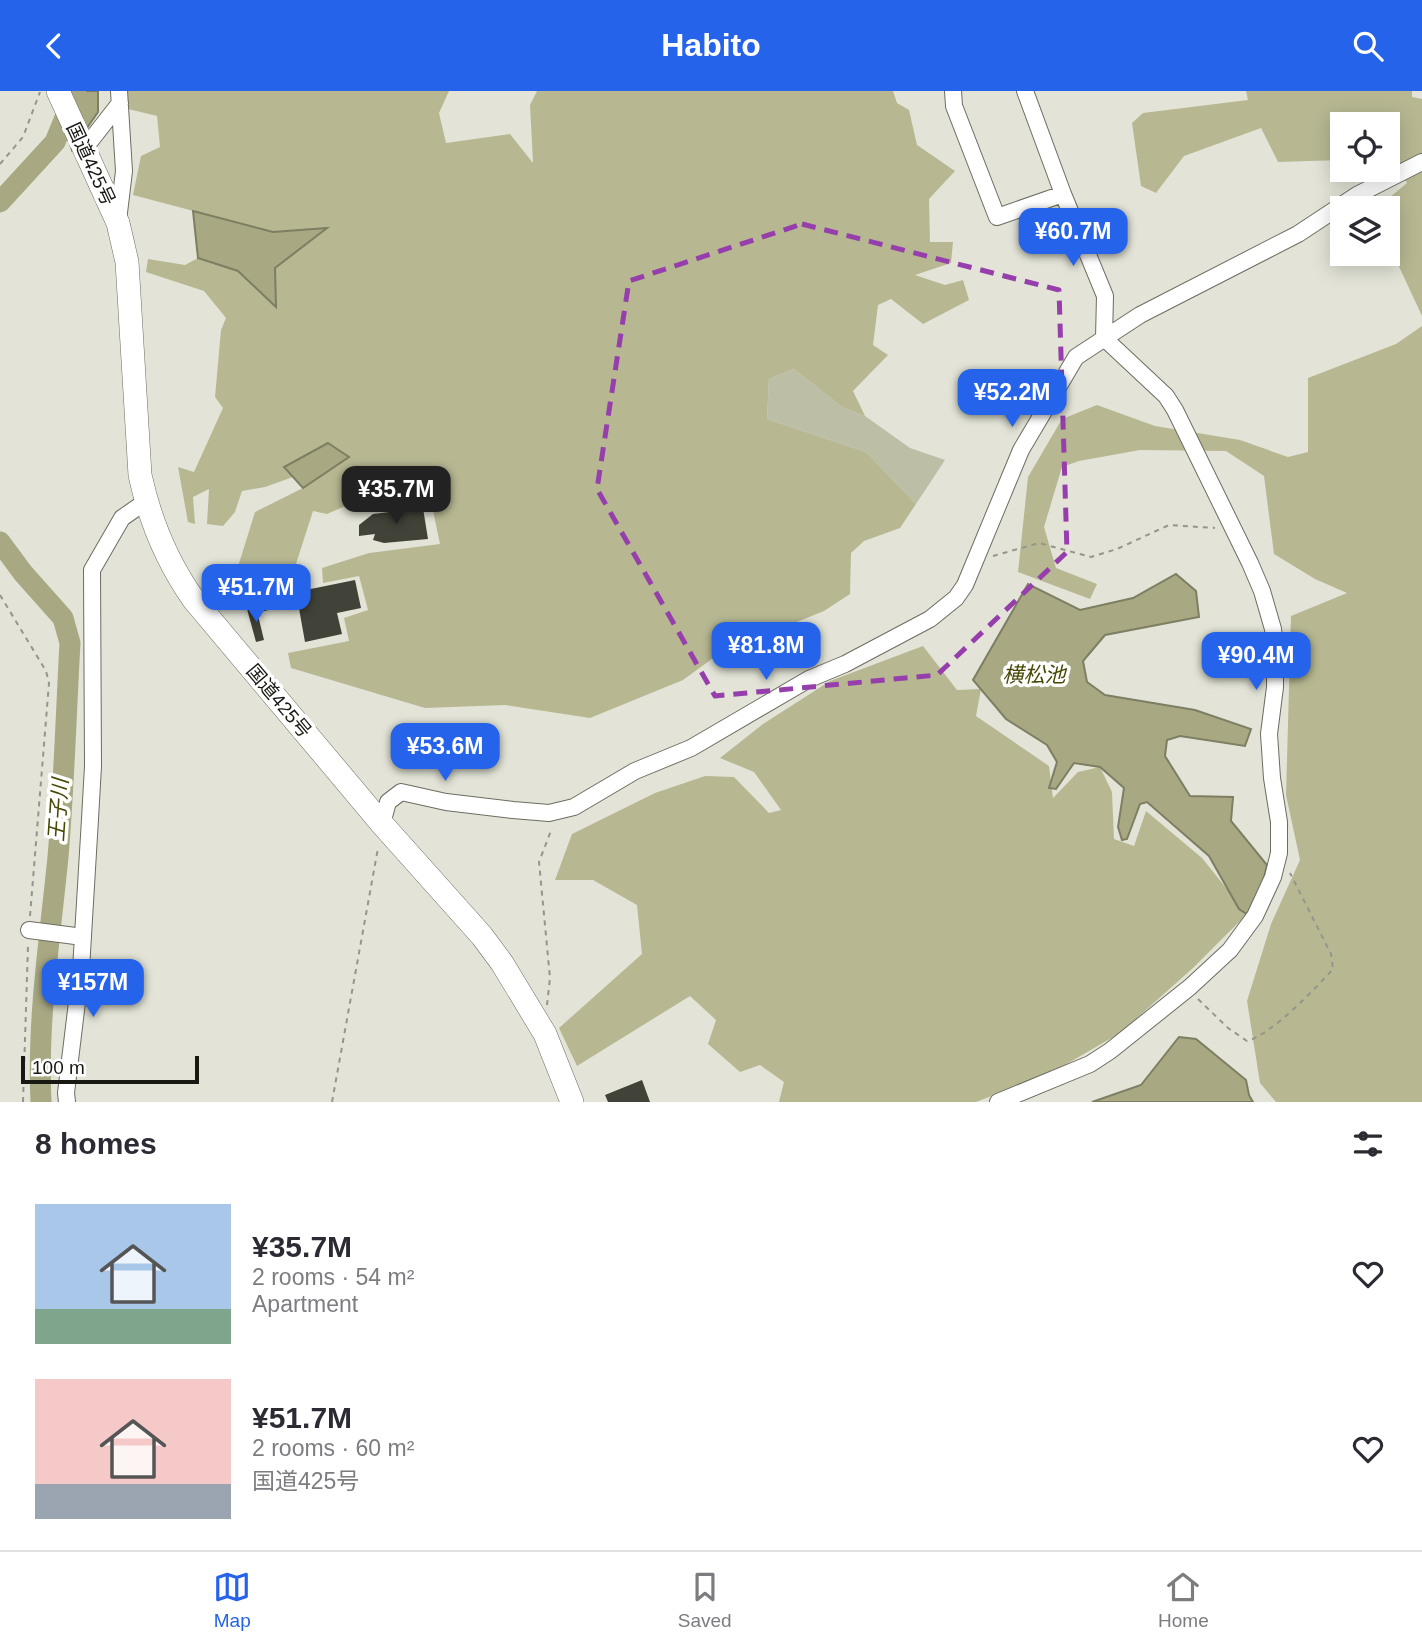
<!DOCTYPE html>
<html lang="en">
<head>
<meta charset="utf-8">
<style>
	:root { --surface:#fff; --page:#f2f2f3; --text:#2b2b33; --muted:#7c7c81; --line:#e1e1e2; --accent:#2563eb }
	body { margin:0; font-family:Helvetica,"Noto Sans JP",sans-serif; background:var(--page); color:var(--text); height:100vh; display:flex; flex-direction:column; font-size:26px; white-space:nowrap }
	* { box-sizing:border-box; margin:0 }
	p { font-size:23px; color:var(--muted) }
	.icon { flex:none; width:38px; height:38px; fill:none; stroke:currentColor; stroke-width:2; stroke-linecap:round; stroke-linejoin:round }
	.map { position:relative; height:1011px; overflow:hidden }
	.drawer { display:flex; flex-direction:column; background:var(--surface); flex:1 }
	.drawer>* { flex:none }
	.controls { position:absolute; left:1330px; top:21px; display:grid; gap:14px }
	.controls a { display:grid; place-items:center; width:70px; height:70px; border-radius:0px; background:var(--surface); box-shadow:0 4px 18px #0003; font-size:35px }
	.scale { position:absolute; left:21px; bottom:18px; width:178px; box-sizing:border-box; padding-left:7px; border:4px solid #191914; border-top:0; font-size:19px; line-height:24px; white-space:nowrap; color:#191914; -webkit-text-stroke:5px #fff; paint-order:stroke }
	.price { position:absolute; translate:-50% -60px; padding:0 16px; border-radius:14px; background:var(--accent); color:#fff; font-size:23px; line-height:46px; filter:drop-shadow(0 2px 4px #0008) }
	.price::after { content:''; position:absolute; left:50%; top:42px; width:21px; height:16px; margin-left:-10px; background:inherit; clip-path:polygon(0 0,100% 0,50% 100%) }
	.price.current { background:#222; color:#fff }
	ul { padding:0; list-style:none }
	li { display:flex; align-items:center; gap:21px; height:175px; padding:0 35px }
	li span { display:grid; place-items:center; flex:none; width:196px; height:140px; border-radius:0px; color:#555 }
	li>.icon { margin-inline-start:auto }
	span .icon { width:84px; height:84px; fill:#fffc; stroke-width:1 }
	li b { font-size:30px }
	h2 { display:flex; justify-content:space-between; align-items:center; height:84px; padding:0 35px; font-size:30px }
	header { display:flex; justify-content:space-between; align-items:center; height:91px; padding:0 35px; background:var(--accent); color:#fff; font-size:32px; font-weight:700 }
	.dock { display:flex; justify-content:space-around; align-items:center; height:98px; border-top:2px solid var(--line); background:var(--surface); font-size:19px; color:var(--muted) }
	.dock a { display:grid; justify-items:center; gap:4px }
	.dock .current { color:var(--accent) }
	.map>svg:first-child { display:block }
</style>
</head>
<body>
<header><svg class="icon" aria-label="back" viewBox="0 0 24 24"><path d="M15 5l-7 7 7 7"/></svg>Habito<svg class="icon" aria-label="search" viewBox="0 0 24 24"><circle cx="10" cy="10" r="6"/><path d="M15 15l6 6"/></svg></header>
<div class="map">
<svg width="1422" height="1011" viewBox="0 0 1422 1011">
	<rect width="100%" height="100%" fill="#e3e4d7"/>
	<path fill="#bdbea6" d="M794 278 842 316 865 325 910 357 945 369 916 413 866 361 767 328 769 288Z"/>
	<path fill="#b7b892" d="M126 0H449L439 22 446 52 510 43 533 72 530 14 537 0H893L897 12 909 19 917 54 955 80 929 108 930 151H953L951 172 915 184 945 194 963 189 969 209 923 233 891 208 878 214 873 254 888 264 853 300 865 325 842 316 794 278 769 288 767 328 866 361 916 413 900 437 864 450 851 462 850 503 824 520 720 562 683 589 590 627 505 614 425 617 291 577 288 562 349 550 344 527 368 519 359 485 323 492 322 477 369 462 440 453 431 410 359 409 327 423 313 420 295 476 298 491 263 488 243 502 236 482 255 421 303 397 348 366 328 352 285 376 293 386 265 396 242 400 235 421 223 435 207 433 209 398 193 406 195 433 188 431 178 376 194 381 223 317 215 306 221 239 226 227 204 200 146 181 148 168 185 174 198 167 238 180 275 215V177L325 137 273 141 133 104 141 65 160 56 157 25 128 18Z
		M1246 0H1412V6L1422 8V225L1388 152V117H1377L1407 92 1392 68H1388V33H1342V69L1278 71 1261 37 1184 65 1156 102 1141 95 1132 32 1143 22 1248 9Z
		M1422 235V1011H1276L1260 992 1247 910 1271 833 1300 769 1286 704 1291 525 1347 502 1315 488 1274 463 1264 385 1226 360 1140 359 1079 370 1062 376 1044 436 1056 477 1097 493 1090 508 1018 481 1028 386 1062 328 1097 314 1155 335 1240 349 1288 366 1308 361V287L1396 253Z
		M923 555 957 599 981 598 976 625 1049 675 1053 707 1078 681 1100 676 1112 701 1114 748 1134 755 1146 720 1202 767 1247 823 1193 877 1120 942 1051 982 976 1011H779L784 991 760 974 740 981 708 953 716 929 690 905 577 975 559 937 642 863 637 814 593 789H555L572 743 655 702 705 685 734 686 769 722 781 719 754 681 720 667 763 633 830 590Z"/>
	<path fill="#a8a983" stroke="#7d7e62" stroke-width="2" d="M55 0H98V21L72 59Z
		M193 120 273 141 327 137 275 177 276 216 238 180 198 167Z
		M328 352 349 366 303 397 284 376Z
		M1176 483 1196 500 1199 526 1105 544 1083 570 1087 591 1105 604 1195 619 1251 638 1245 655 1180 645 1167 649 1165 665 1190 705 1233 706 1231 730 1267 774 1262 796 1247 823 1239 818 1209 765 1147 711 1140 713 1127 748 1122 749 1118 736 1124 697 1100 676 1074 672 1056 698 1049 697 1057 671 1047 654 1006 628 973 589 1028 493 1080 519 1133 507Z
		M1179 946 1196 948 1246 989 1249 1004 1253 1011H1092L1141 994Z"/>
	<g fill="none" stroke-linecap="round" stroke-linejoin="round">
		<path stroke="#a8a983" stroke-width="21" d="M0 111 55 51 76 0
			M0 451 23 482 63 527 70 552C66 623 64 695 58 766 50 847 37 929 41 1011"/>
	</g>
	<path fill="#424338" d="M423 417 428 448 384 452 373 449 375 443 359 445V434L373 423Z
		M355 489 361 517 337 522 342 543 305 551 298 512 260 521 256 504 285 498 286 503Z
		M256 516 264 549 256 551 247 518Z
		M642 989 650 1011H608L605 1004Z"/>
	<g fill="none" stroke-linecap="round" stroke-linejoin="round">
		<g stroke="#6c6c61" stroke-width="18">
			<path id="minor" d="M953 0 954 15 997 126 1063 103
				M84 58 120 12
				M118 130 124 80 119 0
				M382 733 388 711 401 701 446 711 513 719 549 722 574 716 635 680 691 657 809 588 845 573 930 528 956 507 965 494 1021 359 1076 266 1140 224 1298 143 1357 104 1422 71
				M29 839 83 846
				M67 1011 66 1002 81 878 90 728 93 675 92 479 122 427 145 411
				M998 1011 1090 973 1110 960 1190 896 1230 859 1255 825 1273 786 1279 762V731L1272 687 1269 643 1275 596V554L1273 538 1262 500 1250 472 1175 319 1166 305 1104 247 1105 205 1063 103 1025 0"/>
		</g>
		<g stroke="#6c6c61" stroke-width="24">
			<path id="highway" d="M58 0 118 132 127 171 140 384C150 430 167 471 194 509L382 733 482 845 502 872 545 943 572 1011"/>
		</g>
		<path stroke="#94958b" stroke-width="2" stroke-dasharray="5 5" stroke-linecap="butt" d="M0 73 23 46 40 1
			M993 465 1039 452 1091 466 1117 458 1169 434 1215 437
			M0 504 46 580 49 592 30 825
			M1198 908 1228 937 1247 950C1272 943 1315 898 1333 878L1331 863 1290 782
			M547 914 550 887 539 771 552 737
			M23 1011 28 855
			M332 1011 378 757"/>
		<use href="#minor" stroke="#fff" stroke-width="16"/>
		<use href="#highway" stroke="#fff" stroke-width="23"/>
	</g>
	<path fill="none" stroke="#963fac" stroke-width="5" stroke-dasharray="14 9" stroke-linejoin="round" d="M802 133 1059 199 1067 461 937 584 715 605 597 398 629 190Z"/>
	<g text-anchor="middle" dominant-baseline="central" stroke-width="7" stroke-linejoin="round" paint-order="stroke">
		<g font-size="19" fill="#191914" stroke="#fff">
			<text transform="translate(91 73) rotate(65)">国道425号</text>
			<text transform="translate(279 610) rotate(50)">国道425号</text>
		</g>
		<g font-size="21" font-style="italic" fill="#484704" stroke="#fff">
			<text x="1034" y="583">横松池</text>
			<text transform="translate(58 719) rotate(-86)">王子川</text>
		</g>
	</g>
</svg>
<div class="controls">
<a><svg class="icon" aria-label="locate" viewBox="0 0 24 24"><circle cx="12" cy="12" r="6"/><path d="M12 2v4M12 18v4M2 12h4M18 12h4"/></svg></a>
<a><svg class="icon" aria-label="layers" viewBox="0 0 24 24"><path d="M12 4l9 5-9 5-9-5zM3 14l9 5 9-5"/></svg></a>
</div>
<div class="scale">100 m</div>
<b class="price" style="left:1073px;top:177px">¥60.7M</b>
<b class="price" style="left:1012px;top:338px">¥52.2M</b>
<b class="price current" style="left:396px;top:435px">¥35.7M</b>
<b class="price" style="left:256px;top:533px">¥51.7M</b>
<b class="price" style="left:766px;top:591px">¥81.8M</b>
<b class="price" style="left:1256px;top:601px">¥90.4M</b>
<b class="price" style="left:445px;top:692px">¥53.6M</b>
<b class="price" style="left:93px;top:928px">¥157M</b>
</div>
<section class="drawer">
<h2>8 homes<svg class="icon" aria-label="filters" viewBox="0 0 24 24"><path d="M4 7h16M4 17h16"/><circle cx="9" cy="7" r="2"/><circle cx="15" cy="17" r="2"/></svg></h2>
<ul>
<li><span style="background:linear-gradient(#a9c7e8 75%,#7fa58c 0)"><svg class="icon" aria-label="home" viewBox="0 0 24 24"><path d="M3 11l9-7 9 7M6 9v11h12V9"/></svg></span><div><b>¥35.7M</b><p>2 rooms · 54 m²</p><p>Apartment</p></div><svg class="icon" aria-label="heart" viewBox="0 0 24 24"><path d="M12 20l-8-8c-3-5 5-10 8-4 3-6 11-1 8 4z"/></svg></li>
<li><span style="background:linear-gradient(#f6c9c9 75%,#9aa5b1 0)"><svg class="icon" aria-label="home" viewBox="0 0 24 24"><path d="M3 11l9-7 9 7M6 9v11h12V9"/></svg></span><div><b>¥51.7M</b><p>2 rooms · 60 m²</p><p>国道425号</p></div><svg class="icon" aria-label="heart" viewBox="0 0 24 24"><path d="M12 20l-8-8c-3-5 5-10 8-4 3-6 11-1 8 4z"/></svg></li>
</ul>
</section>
<nav class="dock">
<a class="current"><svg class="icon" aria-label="map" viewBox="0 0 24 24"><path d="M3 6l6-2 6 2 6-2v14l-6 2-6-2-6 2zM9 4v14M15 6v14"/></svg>Map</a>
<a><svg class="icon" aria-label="saved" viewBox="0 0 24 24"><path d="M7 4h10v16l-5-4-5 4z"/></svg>Saved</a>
<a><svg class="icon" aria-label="home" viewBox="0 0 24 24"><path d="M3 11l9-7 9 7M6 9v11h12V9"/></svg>Home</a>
</nav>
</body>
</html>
